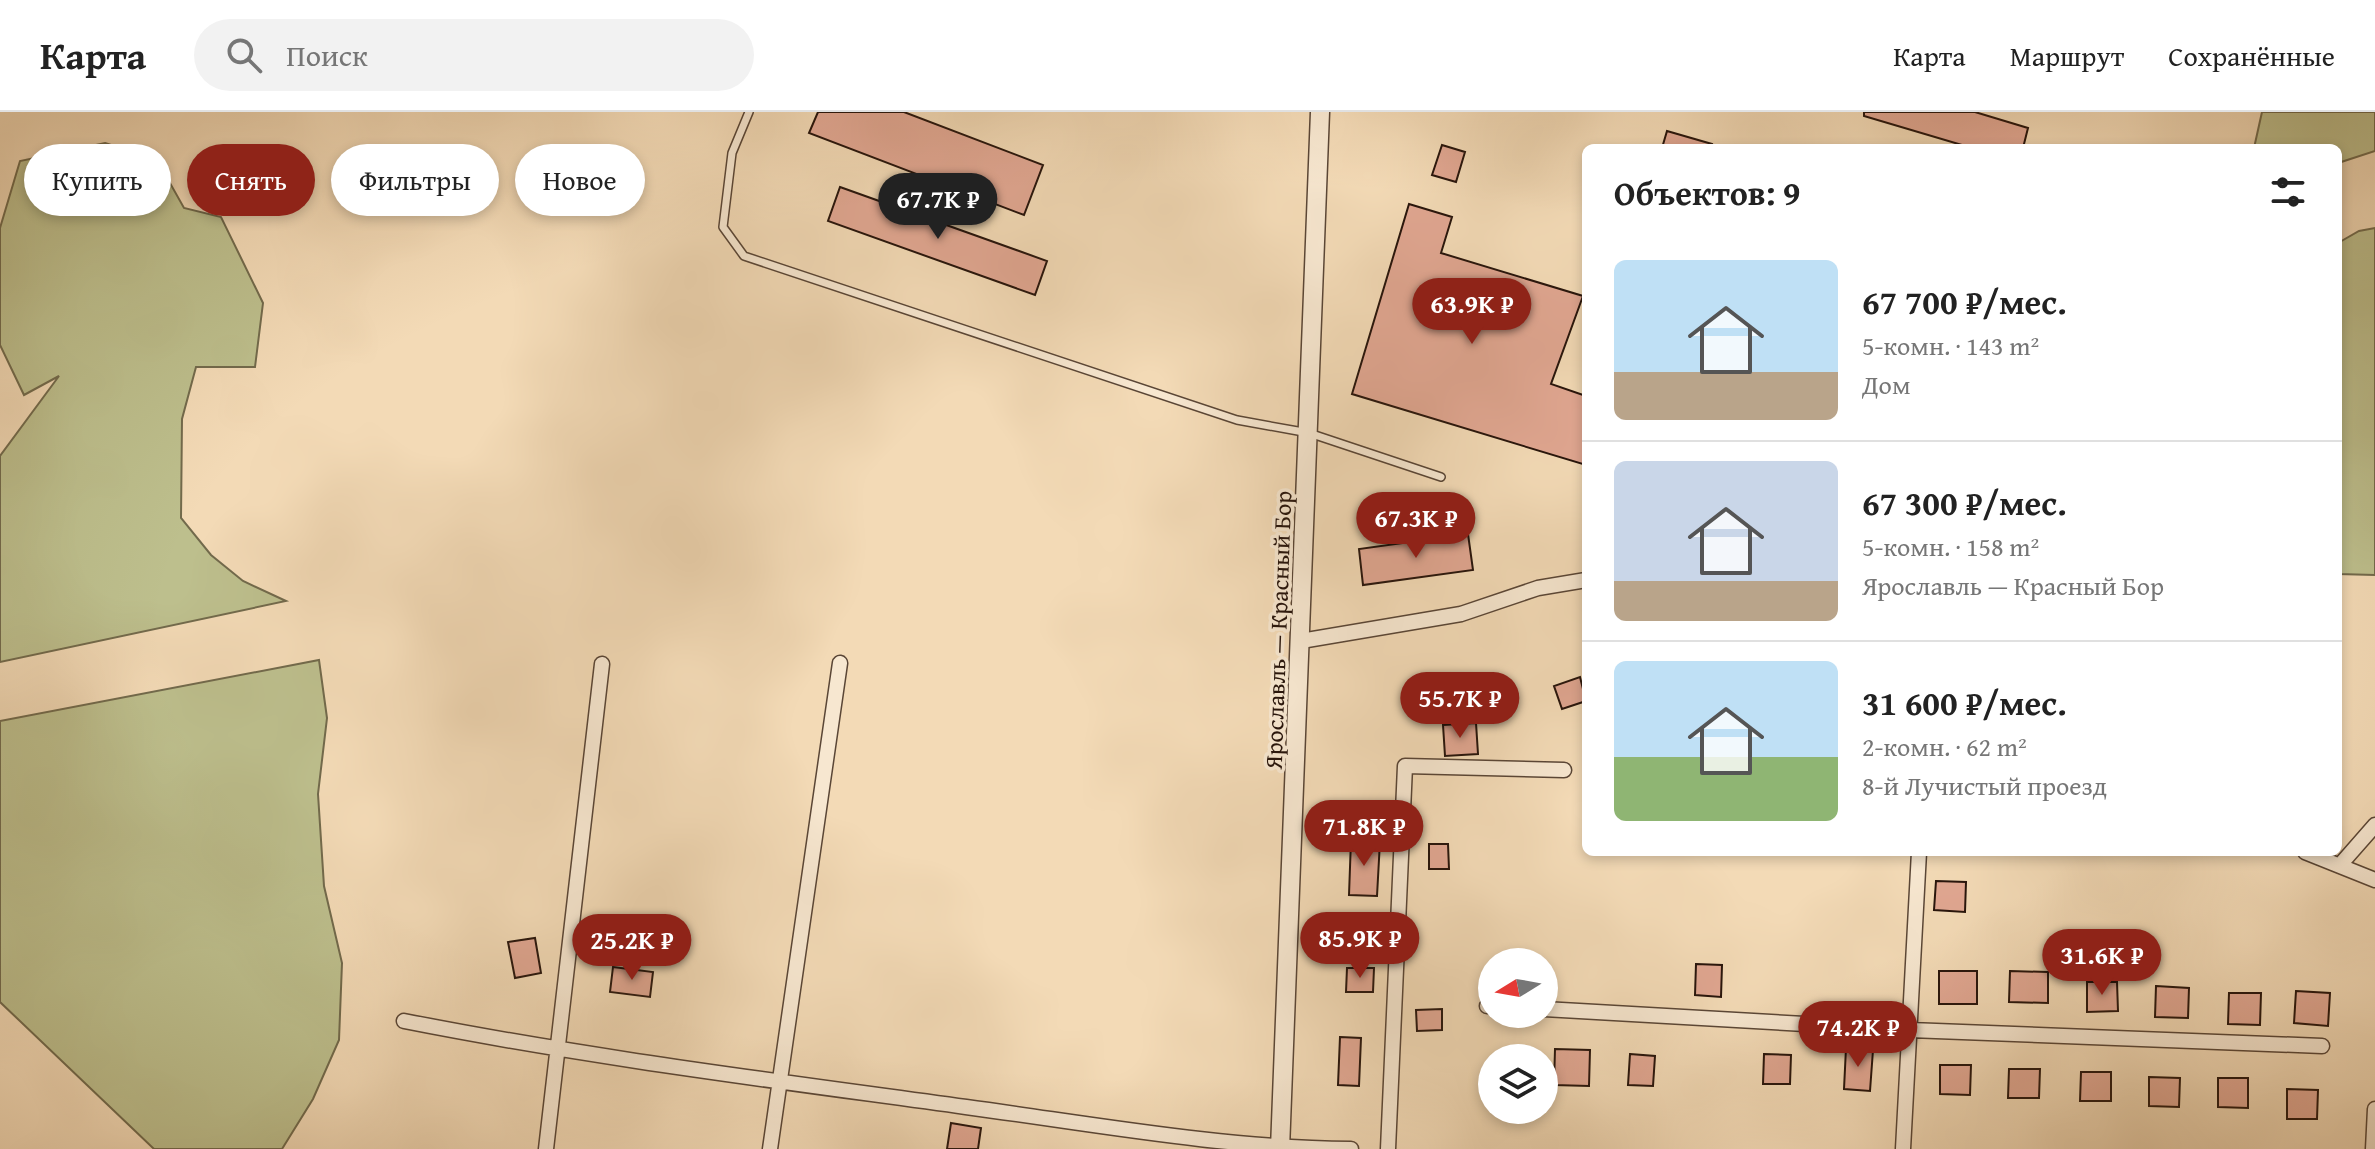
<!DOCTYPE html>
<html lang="ru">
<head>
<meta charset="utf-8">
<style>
	:root { --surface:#fff; --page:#f2f2f2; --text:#222; --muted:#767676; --line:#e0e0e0; --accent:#8f2418 }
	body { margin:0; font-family:"Gentium Book Plus",serif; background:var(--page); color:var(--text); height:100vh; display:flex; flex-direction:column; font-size:30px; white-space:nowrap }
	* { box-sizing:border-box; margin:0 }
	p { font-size:26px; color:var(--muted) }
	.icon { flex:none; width:44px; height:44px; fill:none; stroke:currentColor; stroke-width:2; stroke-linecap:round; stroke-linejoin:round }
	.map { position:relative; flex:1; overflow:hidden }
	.drawer { position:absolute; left:1582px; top:32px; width:760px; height:712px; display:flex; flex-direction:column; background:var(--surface); border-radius:12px; box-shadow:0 4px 12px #0003 }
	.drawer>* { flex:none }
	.hud { position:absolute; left:24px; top:32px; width:760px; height:72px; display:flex; gap:16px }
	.needle { width:52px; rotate:259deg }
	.controls { position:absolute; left:1478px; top:836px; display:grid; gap:16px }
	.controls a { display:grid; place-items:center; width:80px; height:80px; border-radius:50%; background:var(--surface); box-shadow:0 4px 12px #0003; font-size:40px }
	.price { position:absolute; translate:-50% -68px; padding:0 18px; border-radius:28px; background:var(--accent); color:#fff; font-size:26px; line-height:52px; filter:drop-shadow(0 2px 4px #0008) }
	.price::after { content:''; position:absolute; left:50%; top:48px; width:24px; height:18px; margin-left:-12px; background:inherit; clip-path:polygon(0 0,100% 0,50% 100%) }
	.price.current { background:#222; color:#fff }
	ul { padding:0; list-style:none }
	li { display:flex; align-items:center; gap:24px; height:200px; padding:0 32px }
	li+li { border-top:2px solid var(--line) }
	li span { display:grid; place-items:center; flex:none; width:224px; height:160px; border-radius:12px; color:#555 }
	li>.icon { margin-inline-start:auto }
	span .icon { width:96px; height:96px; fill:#fffc; stroke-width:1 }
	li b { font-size:34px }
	h2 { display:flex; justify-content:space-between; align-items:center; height:96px; padding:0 32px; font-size:34px }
	.chip { padding:0 28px; border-radius:36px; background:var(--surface); box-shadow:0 4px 12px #0003; font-size:28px; line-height:72px }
	.chip.current { background:var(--accent); color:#fff }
	header { display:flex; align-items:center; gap:48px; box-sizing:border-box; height:112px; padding:0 40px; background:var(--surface); border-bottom:2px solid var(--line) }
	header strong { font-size:38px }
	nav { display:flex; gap:44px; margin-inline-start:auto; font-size:28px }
	.search { width:560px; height:72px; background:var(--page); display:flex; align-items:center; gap:20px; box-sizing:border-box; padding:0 28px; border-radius:44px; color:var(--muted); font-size:30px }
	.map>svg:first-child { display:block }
</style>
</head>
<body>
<header>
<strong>Карта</strong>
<div class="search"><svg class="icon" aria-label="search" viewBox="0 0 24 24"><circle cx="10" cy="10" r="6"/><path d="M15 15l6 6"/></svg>Поиск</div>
<nav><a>Карта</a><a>Маршрут</a><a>Сохранённые</a></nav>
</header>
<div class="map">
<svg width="2375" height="1037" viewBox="0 0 2375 1037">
	<rect width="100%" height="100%" fill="#f3dab6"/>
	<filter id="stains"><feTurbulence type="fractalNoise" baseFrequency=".0025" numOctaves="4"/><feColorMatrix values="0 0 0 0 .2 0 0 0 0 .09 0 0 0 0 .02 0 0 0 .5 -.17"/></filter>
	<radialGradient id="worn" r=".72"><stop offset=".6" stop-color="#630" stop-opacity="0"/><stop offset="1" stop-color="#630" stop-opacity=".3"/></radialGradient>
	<path fill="#bdbf8d" stroke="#726a4c" stroke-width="2" d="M2262 0H2375V39L2338 51V36H2254Z
		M105 31 157 48 184 96 221 105 263 191 255 255H196L182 307 181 406 211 443 243 469 286 489 0 550V344L59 264 24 283 0 233V116L20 49Z
		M2375 116V463L2338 462V131L2359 119Z
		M319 548 327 606 318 682 324 774 342 851 339 928 313 987 282 1037H154L0 890V609Z"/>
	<path fill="#e1a792" stroke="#27140b" stroke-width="2" d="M818 0H904L1043 53 1024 103 809 21Z
		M1864 0H1975L2028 16 2023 36H1972L1864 4Z
		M1667 19 1712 32 1711 36H1662Z
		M1442 33 1465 40 1456 70 1432 63Z
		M840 75 1047 149 1035 183 828 109Z
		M1409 92 1452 105 1441 141 1583 184 1551 272 1586 284V353L1352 282Z
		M1468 422 1473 458 1363 473 1359 437Z
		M1580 565 1586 589 1562 597 1554 574Z
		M1476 611 1478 642 1445 644 1443 613Z
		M1351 728 1380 729 1377 784 1349 783Z
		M1429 732H1448L1449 757H1429Z
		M1936 769 1966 770 1965 800 1934 798Z
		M599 803H639V826H599Z
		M535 826 541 861 515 866 508 830Z
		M1696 852 1722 853 1721 885 1695 883Z
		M613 855 653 860 650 885 610 880Z
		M1347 856H1374L1373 880H1346Z
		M1939 859H1977V892H1939Z
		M2010 859 2048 860V891L2009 890Z
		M2087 870H2117L2118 899 2087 900Z
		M2156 874 2189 876 2188 906 2155 905Z
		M2296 879 2330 881 2328 914 2294 911Z
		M2229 881H2261L2260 913 2228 912Z
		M1442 897V918L1417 919 1416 898Z
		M1340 925 1361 926 1359 974 1338 973Z
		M1846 936 1873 938 1870 979 1844 977Z
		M1555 937 1590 938 1589 974 1554 973Z
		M1630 942 1655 944 1653 974 1628 973Z
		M1764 942 1791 943 1790 972H1763Z
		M1940 953H1971L1970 983 1940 982Z
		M2009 957H2040L2039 986H2008Z
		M2081 960H2111V989H2080Z
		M2149 965 2180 966 2179 995 2149 994Z
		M2218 966H2248V996L2218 995Z
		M2287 977 2318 978 2317 1007H2287Z
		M951 1011 981 1016 978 1037H947Z"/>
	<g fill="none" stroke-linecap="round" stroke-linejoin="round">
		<g stroke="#5a4636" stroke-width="10">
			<path id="service" d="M749 0 732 41 723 115 744 144 1237 308 1309 321 1441 365"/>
		</g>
		<g stroke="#5a4636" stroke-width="17">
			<path id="minor" d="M1301 529 1461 502 1538 476 1586 468
				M2305 740 2375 768
				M2340 753 2375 713
				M1487 894H1492
				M1544 897 1910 918 2322 934
				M404 909C591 946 778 969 966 995 1093 1012 1223 1036 1351 1037
				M546 1037 602 552
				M770 1037 840 551
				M1388 1037 1405 654 1564 658
				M1903 1037 1919 740
				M2373 1037 2375 997"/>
		</g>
		<g stroke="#5a4636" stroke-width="21">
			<path id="tertiary" d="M1280 1037 1320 0"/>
		</g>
		<use href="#service" stroke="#f7e7d0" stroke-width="7"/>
		<use href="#minor" stroke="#f7e7d0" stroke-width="14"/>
		<use href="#tertiary" stroke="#f7e7d0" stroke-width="18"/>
	</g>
	<g text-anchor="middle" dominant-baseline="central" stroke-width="7" stroke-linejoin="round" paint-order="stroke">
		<g font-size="24" fill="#27140b" stroke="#f7e7d0">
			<text transform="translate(1278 518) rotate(-88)">Ярославль — Красный Бор</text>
		</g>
	</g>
	<rect width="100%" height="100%" filter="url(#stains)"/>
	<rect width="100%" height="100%" fill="url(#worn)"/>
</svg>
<div class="controls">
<a><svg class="needle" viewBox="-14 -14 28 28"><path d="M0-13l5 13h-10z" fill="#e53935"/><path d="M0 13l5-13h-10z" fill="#767676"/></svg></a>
<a><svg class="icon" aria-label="layers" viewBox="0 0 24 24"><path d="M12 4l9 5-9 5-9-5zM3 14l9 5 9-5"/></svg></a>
</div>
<b class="price current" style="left:938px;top:129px">67.7K ₽</b>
<b class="price" style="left:1472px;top:234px">63.9K ₽</b>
<b class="price" style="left:1416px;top:448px">67.3K ₽</b>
<b class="price" style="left:1460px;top:628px">55.7K ₽</b>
<b class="price" style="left:1364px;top:756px">71.8K ₽</b>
<b class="price" style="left:1360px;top:868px">85.9K ₽</b>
<b class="price" style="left:632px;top:870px">25.2K ₽</b>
<b class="price" style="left:2102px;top:885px">31.6K ₽</b>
<b class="price" style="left:1858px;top:957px">74.2K ₽</b>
<div class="hud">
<a class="chip">Купить</a>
<a class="chip current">Снять</a>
<a class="chip">Фильтры</a>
<a class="chip">Новое</a>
</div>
<section class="drawer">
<h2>Объектов: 9<svg class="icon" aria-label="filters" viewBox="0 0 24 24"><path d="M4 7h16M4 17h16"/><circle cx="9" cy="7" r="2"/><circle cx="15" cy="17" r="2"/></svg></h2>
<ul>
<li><span style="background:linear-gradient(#bfe0f5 70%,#b9a48a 0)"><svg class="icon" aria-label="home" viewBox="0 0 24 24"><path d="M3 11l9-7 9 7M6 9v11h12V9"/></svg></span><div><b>67 700 ₽/мес.</b><p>5-комн. · 143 m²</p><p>Дом</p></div></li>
<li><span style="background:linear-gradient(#c9d6e8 75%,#b9a48a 0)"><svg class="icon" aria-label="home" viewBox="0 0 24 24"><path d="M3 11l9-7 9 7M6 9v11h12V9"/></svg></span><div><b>67 300 ₽/мес.</b><p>5-комн. · 158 m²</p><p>Ярославль — Красный Бор</p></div></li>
<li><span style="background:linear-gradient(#bfe0f5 60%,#8fb573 0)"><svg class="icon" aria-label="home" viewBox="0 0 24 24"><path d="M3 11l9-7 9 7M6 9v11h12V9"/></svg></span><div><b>31 600 ₽/мес.</b><p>2-комн. · 62 m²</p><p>8-й Лучистый проезд</p></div></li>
</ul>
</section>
</div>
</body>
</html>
